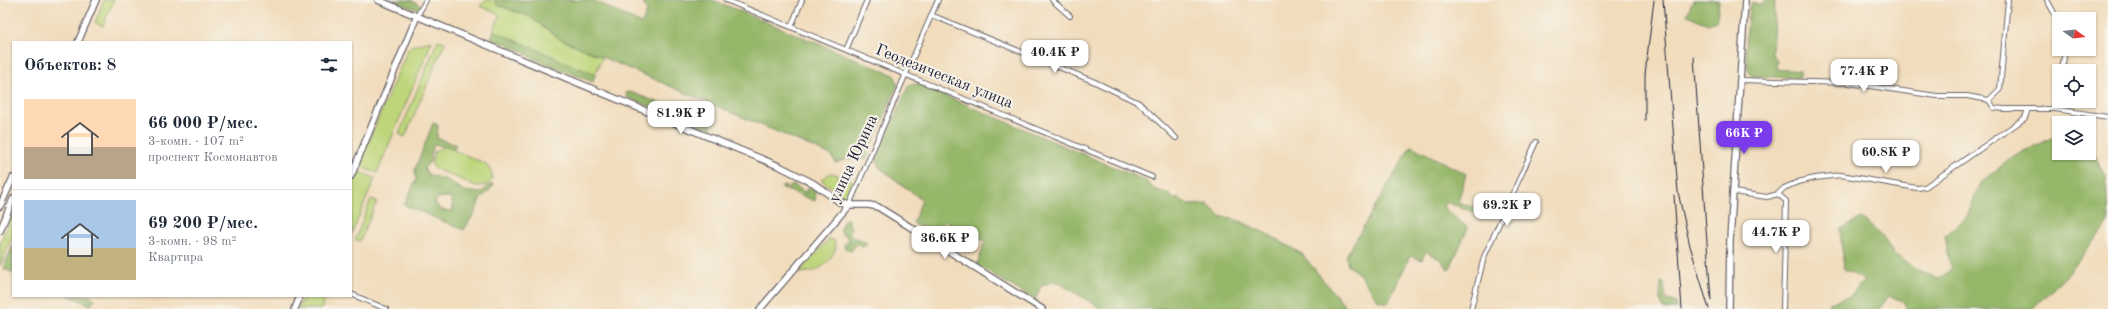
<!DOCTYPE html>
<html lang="ru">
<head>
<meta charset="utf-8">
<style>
	:root { --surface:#fff; --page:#f6f6f7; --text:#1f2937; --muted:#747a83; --line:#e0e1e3; --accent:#7c3aed }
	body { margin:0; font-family:"Old Standard TT",serif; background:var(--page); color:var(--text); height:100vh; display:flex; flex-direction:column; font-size:15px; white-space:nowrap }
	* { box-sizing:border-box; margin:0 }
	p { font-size:13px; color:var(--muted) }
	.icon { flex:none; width:22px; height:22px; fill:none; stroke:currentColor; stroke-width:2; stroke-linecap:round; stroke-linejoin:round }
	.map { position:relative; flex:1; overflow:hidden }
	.drawer { position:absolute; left:12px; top:41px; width:340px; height:256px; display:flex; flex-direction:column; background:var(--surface); border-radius:0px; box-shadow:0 1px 3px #0004 }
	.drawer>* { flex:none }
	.needle { width:26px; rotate:104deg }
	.tools { position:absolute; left:2052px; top:12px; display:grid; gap:8px }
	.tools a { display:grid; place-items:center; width:44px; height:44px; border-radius:0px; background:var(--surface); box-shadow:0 1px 3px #0004; font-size:20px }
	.price { position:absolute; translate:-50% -34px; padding:0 9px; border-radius:8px; background:#fff; color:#222; font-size:13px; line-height:26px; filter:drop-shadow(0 1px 2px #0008) }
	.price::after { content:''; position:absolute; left:50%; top:24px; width:12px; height:9px; margin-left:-6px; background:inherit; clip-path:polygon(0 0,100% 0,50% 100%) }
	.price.on { background:var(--accent); color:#fff }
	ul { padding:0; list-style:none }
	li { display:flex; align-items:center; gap:12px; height:100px; padding:0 12px }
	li+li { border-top:1px solid var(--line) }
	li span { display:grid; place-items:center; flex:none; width:112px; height:80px; border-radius:0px; color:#555 }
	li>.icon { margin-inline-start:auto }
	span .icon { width:48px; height:48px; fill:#fffc; stroke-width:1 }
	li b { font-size:17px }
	h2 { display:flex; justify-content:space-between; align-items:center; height:48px; padding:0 12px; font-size:17px }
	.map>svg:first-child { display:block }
</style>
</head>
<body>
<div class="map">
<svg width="2108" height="309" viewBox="0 0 2108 309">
	<rect width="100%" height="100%" fill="#f7f3e8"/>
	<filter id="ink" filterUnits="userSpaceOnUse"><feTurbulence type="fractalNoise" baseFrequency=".025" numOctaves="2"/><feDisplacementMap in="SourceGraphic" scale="8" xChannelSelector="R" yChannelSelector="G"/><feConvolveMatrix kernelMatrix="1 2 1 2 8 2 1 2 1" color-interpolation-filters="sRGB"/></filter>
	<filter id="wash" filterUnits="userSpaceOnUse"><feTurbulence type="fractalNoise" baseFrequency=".012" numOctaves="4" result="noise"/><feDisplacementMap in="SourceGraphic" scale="16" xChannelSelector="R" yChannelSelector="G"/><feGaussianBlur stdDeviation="0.9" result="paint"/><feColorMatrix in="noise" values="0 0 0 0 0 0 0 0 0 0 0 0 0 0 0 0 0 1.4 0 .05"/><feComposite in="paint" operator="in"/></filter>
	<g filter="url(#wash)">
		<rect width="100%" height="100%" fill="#f1dcbb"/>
		<path fill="#bed67a" stroke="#707c5a" d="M104 0H114L103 26 95 23Z
			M486 0H495L497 5 529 16 560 39 603 56 595 75 493 31 500 15 480 6Z
			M438 40 445 42 405 137 399 134Z
			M432 41 377 173 358 166 408 49 411 46Z
			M444 146 486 164 492 173V180L487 185 476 186 434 168 431 163 434 152Z
			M357 171 375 178 351 236V184Z
			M830 173 839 175 837 178 843 182 846 178 855 182C855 188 851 195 845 198L821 180Z
			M371 199 377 201 360 241 355 240Z
			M13 213V235L0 266V243Z
			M829 239 834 240 836 248C827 267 818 272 798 273Z
			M304 296H326L321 309H298Z"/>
		<path fill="#96b76a" stroke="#5c6c52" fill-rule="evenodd" d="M388 0H411L421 6 417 9Z
			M495 0H593L642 24 647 11 642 0H713L894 75 898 84 866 159H847L836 163 831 155 560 39 529 16 497 5Z
			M1693 0H1719L1717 21 1708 24 1687 15Z
			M1765 0 1775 1 1772 54 1777 61 1776 69 1800 71V78L1752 76C1741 64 1748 24 1749 7L1752 2 1761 5Z
			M494 31 595 75 593 82 532 58 517 48H511L508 43C502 43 494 43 491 38Z
			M917 84 1146 181 1155 190 1168 193 1173 199H1179L1190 205 1207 204 1220 216 1240 221 1271 236 1302 254 1347 309H1102L1056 281 1041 286 1035 300 977 265 985 241 945 221 933 235 913 223 922 200 879 167 876 158 909 85Z
			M630 92 710 122 712 128H700L627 97 626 93Z
			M433 123 438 125 437 138 456 145 454 149 434 144 429 163 424 168 429 175 447 180 464 191 480 193 491 184 494 185 479 201 477 209 464 230 404 205 416 180 415 169ZM449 197 452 201 453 211 441 210 435 203 437 198Z
			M2059 135V153H2089V147L2091 148 2106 176 2108 223 2069 273 2032 309H1907L1903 301 1889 296 1879 309H1827L1829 303 1850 296 1864 280 1844 269 1840 229 1862 218 1881 235 1895 255 1924 273 1939 279 1951 269 1945 236 1967 217 1980 183 2015 155Z
			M1411 146 1466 174 1458 202 1478 209 1476 213 1446 202 1443 207 1468 228 1449 270 1441 260 1426 251 1422 260 1410 256 1388 303 1379 301 1359 274 1348 265 1346 256Z
			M794 185 806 193V190L811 187 816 191 814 194 816 195 815 201 782 188 781 187 786 186V190L788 191 789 187Z
			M848 219 851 229 849 232 853 237 865 241 867 245 863 247 857 243 851 251 844 247 845 243H849L847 236 842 234 840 229 844 220Z
			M13 245V273L3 268Z
			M1661 282 1664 283 1666 299 1676 303 1677 309H1663L1660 298Z
			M69 296H89L95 299 91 305Z"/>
	</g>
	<g filter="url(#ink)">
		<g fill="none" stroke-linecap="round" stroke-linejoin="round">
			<g stroke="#6a6368" stroke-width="6">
				<path id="street" d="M726 0 1152 177
					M1052 0 1070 16
					M2047 0 2059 22
					M931 15 1095 82 1139 103 1176 138
					M417 16 426 0
					M791 27 802 0
					M846 50 867 0
					M2062 71 2065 49
					M1740 80 1849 83 1937 96H1967L1989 100
					M1989 100 1994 108 2004 109H2055L2108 117
					M1989 100 2000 89 2008 0
					M2055 109 2059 87
					M1733 192 1767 197 1778 194 1784 188 1798 182 1815 178 1841 175 1917 188 1925 187 2025 118 2028 109
					M1778 194 1786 201 1783 309
					M849 205 938 0
					M351 294 386 309
					M1471 309 1484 257 1536 142"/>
			</g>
			<g stroke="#6a6368" stroke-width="8">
				<path id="secondary" d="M378 0 781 167 813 183 841 203 849 205H869L878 207 1042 309
					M78 42 96 0
					M351 176 417 16
					M0 206 13 178
					M0 231 13 199
					M295 309 300 296
					M760 309 849 205
					M1729 309 1730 240 1745 0"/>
			</g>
			<use href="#street" stroke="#fff" stroke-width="4"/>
			<use href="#secondary" stroke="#fff" stroke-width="5.5"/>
			<path stroke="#22223b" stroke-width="1" d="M1663 0 1678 192 1690 246 1709 309
				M1694 57 1711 300
				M1645 120V74L1654 0
				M1674 195 1682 309"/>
		</g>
	</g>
	<g text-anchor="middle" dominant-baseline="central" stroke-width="4" stroke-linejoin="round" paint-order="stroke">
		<g font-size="16" fill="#22223b" stroke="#f7f3e8">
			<text transform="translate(944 77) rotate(22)">Геодезическая улица</text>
			<text transform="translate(854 159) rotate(-65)">улица Юрина</text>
		</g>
	</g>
</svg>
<div class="tools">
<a><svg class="needle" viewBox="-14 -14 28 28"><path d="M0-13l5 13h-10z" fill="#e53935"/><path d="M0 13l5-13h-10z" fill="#747a83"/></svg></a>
<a><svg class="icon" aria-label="locate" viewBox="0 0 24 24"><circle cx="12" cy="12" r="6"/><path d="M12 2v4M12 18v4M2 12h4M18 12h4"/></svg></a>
<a><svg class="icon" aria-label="layers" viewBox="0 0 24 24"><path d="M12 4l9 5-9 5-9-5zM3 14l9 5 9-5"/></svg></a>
</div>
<b class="price" style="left:1055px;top:74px">40.4K ₽</b>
<b class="price" style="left:1864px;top:93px">77.4K ₽</b>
<b class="price" style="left:681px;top:135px">81.9K ₽</b>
<b class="price on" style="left:1744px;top:155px">66K ₽</b>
<b class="price" style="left:1886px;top:174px">60.8K ₽</b>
<b class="price" style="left:1507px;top:227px">69.2K ₽</b>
<b class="price" style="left:1776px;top:254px">44.7K ₽</b>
<b class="price" style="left:945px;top:260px">36.6K ₽</b>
<section class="drawer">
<h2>Объектов: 8<svg class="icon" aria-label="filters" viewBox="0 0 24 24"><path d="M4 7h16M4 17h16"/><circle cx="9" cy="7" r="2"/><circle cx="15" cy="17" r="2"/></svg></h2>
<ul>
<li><span style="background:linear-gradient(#ffd9b3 60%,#b9a48a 0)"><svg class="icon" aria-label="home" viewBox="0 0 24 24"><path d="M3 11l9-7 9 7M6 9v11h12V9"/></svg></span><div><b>66 000 ₽/мес.</b><p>3-комн. · 107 m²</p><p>проспект Космонавтов</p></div></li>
<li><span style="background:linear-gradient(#a9c7e8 60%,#c2b280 0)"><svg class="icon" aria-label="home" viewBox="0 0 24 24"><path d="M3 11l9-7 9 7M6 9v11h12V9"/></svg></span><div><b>69 200 ₽/мес.</b><p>3-комн. · 98 m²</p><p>Квартира</p></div></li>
</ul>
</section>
</div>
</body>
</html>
